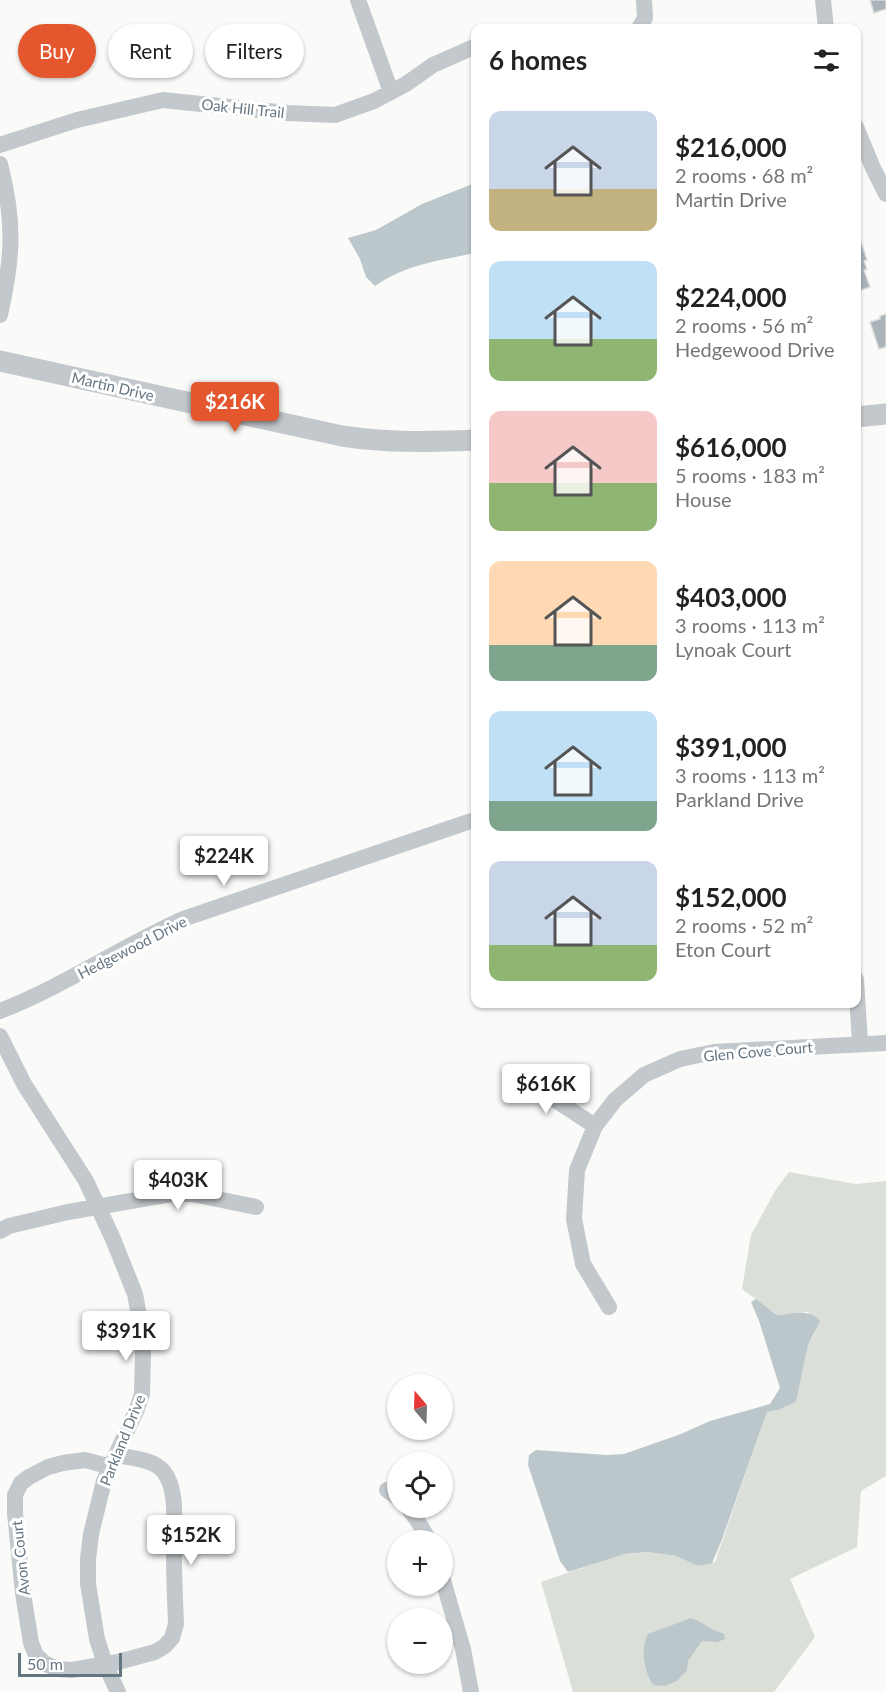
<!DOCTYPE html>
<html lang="en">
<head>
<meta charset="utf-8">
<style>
	:root { --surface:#fff; --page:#f6f6f6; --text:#222; --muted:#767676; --accent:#e4572e }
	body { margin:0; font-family:Lato,sans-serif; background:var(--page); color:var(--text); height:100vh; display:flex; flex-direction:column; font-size:22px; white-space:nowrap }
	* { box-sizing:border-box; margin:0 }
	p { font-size:20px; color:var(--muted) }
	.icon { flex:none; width:33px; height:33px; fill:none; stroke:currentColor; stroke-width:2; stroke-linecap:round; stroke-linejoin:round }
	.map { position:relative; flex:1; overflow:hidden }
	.side { position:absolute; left:471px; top:24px; width:390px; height:984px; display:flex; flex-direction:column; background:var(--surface); border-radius:12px; box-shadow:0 2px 4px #0004 }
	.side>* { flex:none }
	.hud { position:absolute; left:18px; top:24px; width:363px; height:54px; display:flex; gap:12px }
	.needle { width:39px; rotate:341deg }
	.tools { position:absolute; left:387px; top:1374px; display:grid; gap:12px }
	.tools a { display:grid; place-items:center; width:66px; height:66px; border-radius:50%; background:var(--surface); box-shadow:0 2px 4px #0004; font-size:30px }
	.scale { position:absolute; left:18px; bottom:15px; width:104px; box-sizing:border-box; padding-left:6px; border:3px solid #657683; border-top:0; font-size:16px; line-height:21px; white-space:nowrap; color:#657683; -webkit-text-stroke:4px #fff; paint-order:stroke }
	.price { position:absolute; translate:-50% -51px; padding:0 14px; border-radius:6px; background:#fff; color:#222; font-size:20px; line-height:39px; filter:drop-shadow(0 2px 3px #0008) }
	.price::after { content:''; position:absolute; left:50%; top:36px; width:18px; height:14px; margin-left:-9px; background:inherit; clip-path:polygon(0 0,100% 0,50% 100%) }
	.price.active { background:var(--accent); color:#fff }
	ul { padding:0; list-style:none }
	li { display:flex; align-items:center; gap:18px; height:150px; padding:0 18px }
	li span { display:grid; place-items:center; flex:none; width:168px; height:120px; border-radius:12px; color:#555 }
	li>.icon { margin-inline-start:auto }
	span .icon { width:72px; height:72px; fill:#fffc; stroke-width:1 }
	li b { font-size:26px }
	h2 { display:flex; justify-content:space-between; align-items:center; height:72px; padding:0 18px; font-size:26px }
	.pill { padding:0 21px; border-radius:27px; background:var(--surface); box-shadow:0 2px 4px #0004; font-size:21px; line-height:54px }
	.pill.active { background:var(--accent); color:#fff }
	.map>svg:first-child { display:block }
</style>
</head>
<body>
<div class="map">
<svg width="886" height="1692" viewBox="0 0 886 1692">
	<rect width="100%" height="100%" fill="#fafaf8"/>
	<path fill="#dadfd7" d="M789 1172 856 1184 886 1181V1476L861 1491 857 1547 790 1579 815 1637 774 1692H573L541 1582 599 1562 626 1554 649 1552 676 1556 698 1566 715 1562 767 1412 778 1410 796 1402 808 1345 815 1332 808 1312 778 1315 742 1289 751 1235 775 1191Z"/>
	<path fill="#bbc7cb" d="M475 183V253C441 260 404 265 375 286L366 277 360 259 348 238 376 230 422 204Z
		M756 1299 777 1315C793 1314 809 1308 820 1321L808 1345 796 1402 778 1410 767 1412 721 1542 712 1563 698 1566 676 1556 648 1552 625 1554 568 1572 560 1561 528 1465 529 1455 536 1450 607 1455 624 1454 681 1434 710 1421 770 1404 780 1388 759 1321 751 1302Z
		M691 1618C703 1622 712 1631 724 1634L725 1639 717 1642 702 1641 688 1661 687 1670 677 1681 665 1686 653 1685C644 1671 640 1649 648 1634Z"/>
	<path fill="#aab3b9" stroke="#dcdcda" stroke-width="1.5" d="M870 0H886V9L874 13Z
		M861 242 867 260 864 261 867 269 864 270 870 287 856 292V244Z
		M886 314V347L879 349 870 322 880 319V316Z"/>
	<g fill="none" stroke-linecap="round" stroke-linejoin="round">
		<path stroke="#c3c8cc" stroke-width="16" d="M358 0 391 92
			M823 0 826 28
			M639 28 645 18 644 0
			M856 127 873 168 886 194
			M0 145 77 120 163 100 288 113 335 115 374 101 406 84 433 65 476 46
			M0 164C15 222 13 257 0 315
			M856 979 860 1043
			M0 1011C64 986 121 947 183 919L471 821
			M0 1036 24 1084 86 1181 113 1239 135 1294 141 1327 143 1353 142 1394 137 1409 104 1481 91 1534 88 1559V1584L97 1639 105 1664 118 1692
			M516 1074 595 1126
			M0 1231 9 1226 68 1212 171 1194H192L256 1207
			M609 1307 583 1264 574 1219 577 1170 595 1126 615 1100 644 1075 680 1059 714 1052 886 1043
			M111 1467 85 1460 63 1463 48 1467 29 1477 21 1483 15 1495V1513L23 1593 31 1643 36 1655 44 1663 57 1669 72 1670 118 1662 155 1652 165 1646 172 1638 176 1624C175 1600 174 1577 174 1554 173 1530 179 1491 164 1472 154 1459 131 1458 116 1455
			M387 1490 398 1498
			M408 1508 417 1520 429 1540
			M442 1577 463 1649 471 1692"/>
		<path stroke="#c3c8cc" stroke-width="21" d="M0 361 342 436C387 443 431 442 476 440
			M856 417 886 414"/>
	</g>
	<g text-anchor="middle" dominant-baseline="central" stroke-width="6" stroke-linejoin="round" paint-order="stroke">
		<g font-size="15" fill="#657683" stroke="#fff">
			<text transform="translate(243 108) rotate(6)">Oak Hill Trail</text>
			<text transform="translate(113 386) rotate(13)">Martin Drive</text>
			<text transform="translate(132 947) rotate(-27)">Hedgewood Drive</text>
			<text transform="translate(758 1051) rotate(-5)">Glen Cove Court</text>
			<text transform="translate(122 1440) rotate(-68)">Parkland Drive</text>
			<text transform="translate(20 1558) rotate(-96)">Avon Court</text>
		</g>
	</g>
</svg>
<div class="tools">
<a><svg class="needle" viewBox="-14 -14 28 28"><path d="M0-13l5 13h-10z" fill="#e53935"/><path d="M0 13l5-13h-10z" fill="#767676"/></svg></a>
<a><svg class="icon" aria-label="locate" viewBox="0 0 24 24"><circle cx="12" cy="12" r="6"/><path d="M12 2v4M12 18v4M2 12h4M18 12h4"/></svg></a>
<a>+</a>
<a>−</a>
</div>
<div class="scale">50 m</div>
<b class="price active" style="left:235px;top:433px">$216K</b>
<b class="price" style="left:224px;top:887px">$224K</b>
<b class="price" style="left:546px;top:1115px">$616K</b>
<b class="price" style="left:178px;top:1211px">$403K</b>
<b class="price" style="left:126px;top:1362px">$391K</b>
<b class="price" style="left:191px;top:1566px">$152K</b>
<div class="hud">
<a class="pill active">Buy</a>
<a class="pill">Rent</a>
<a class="pill">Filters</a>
</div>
<section class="side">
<h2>6 homes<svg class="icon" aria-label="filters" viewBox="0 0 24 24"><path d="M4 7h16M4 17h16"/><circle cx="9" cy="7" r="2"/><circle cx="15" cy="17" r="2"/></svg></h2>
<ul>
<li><span style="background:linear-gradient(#c9d6e8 65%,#c2b280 0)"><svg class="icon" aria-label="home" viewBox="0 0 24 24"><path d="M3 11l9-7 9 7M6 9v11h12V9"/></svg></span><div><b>$216,000</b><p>2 rooms · 68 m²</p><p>Martin Drive</p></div></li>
<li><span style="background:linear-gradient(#bfe0f5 65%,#8fb573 0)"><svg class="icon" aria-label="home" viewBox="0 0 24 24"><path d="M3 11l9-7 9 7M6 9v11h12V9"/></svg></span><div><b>$224,000</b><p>2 rooms · 56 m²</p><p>Hedgewood Drive</p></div></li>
<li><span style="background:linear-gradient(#f6c9c9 60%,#8fb573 0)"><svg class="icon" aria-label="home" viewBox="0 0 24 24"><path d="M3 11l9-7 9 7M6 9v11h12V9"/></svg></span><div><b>$616,000</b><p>5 rooms · 183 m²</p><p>House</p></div></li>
<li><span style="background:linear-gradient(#ffd9b3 70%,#7fa58c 0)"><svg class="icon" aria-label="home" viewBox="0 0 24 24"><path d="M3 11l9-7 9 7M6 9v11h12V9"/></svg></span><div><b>$403,000</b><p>3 rooms · 113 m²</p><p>Lynoak Court</p></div></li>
<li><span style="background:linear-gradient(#bfe0f5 75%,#7fa58c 0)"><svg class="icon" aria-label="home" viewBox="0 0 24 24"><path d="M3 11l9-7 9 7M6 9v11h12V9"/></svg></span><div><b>$391,000</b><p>3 rooms · 113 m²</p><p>Parkland Drive</p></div></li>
<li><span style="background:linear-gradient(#c9d6e8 70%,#8fb573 0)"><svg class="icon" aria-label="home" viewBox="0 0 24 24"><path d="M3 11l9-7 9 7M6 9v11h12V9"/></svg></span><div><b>$152,000</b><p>2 rooms · 52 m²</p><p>Eton Court</p></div></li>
</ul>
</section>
</div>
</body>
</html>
